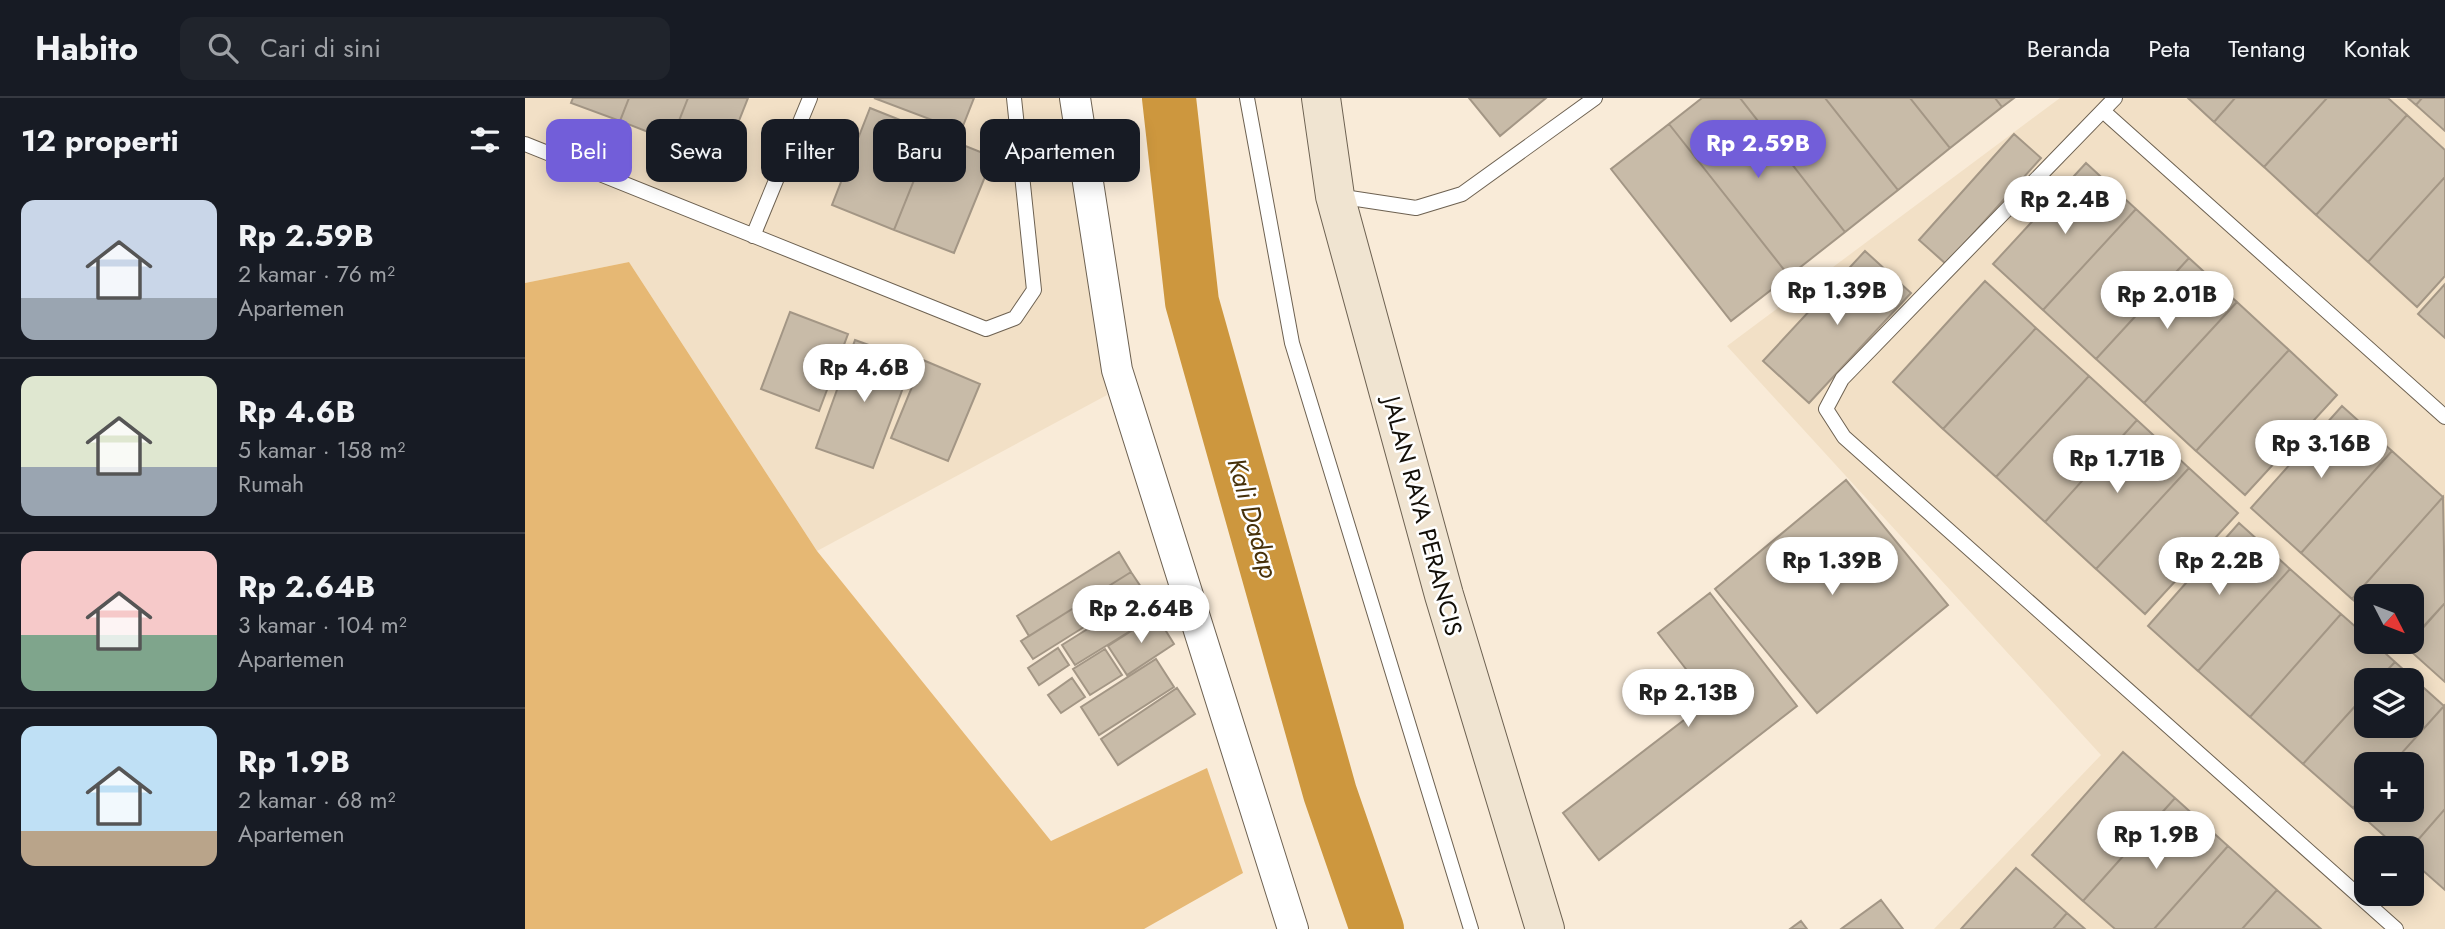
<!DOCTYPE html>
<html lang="id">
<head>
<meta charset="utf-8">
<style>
	:root { --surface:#171b24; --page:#20242c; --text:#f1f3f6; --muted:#9ea1a6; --line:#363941; --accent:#725ed9 }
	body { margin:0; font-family:Jost,sans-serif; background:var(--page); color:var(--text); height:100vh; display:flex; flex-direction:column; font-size:26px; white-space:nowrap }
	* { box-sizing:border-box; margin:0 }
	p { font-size:23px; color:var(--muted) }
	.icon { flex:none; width:38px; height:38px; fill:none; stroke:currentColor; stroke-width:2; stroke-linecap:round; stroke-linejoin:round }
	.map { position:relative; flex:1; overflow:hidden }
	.drawer { display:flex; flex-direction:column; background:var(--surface); width:525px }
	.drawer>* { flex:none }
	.guide { position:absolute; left:21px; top:21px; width:665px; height:63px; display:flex; gap:14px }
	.needle { width:46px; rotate:132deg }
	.fabs { position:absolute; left:1829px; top:486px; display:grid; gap:14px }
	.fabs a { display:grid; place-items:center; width:70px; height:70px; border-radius:14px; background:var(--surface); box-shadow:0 4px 18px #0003; font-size:35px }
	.price { position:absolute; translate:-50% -60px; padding:0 16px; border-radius:24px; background:#fff; color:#222; font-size:23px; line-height:46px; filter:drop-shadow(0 2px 4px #0008) }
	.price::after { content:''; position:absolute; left:50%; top:42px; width:21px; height:16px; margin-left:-10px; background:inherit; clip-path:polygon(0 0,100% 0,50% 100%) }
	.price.selected { background:var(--accent); color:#fff }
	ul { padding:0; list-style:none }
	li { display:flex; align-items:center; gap:21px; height:175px; padding:0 21px }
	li+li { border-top:2px solid var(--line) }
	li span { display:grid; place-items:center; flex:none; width:196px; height:140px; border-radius:14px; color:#555 }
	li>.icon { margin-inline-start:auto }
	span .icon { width:84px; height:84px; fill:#fffc; stroke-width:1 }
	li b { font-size:30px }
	h2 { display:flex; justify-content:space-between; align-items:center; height:84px; padding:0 21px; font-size:30px }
	.chip { padding:0 24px; border-radius:14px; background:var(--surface); box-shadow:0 4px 18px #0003; font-size:24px; line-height:63px }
	.chip.selected { background:var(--accent); color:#fff }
	header { display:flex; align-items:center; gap:42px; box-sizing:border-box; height:98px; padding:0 35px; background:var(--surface); border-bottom:2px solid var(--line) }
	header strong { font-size:33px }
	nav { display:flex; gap:38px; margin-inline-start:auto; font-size:24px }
	.search { width:490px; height:63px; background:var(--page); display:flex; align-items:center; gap:18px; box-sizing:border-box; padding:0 24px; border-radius:14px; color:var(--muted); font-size:26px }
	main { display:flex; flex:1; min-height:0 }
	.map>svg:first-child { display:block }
</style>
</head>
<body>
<header>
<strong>Habito</strong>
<div class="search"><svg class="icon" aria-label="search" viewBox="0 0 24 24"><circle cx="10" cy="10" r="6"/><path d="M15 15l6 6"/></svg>Cari di sini</div>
<nav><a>Beranda</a><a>Peta</a><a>Tentang</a><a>Kontak</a></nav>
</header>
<main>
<section class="drawer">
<h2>12 properti<svg class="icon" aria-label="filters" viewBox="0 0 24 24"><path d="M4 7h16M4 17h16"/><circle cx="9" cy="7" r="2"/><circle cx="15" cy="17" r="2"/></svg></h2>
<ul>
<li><span style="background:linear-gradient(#c9d6e8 70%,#9aa5b1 0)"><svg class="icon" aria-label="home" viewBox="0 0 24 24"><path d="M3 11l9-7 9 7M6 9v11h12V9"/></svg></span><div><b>Rp 2.59B</b><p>2 kamar · 76 m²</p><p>Apartemen</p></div></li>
<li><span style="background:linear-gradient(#dfe7d0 65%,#9aa5b1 0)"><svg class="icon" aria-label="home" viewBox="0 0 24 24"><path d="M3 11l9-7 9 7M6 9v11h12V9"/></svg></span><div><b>Rp 4.6B</b><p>5 kamar · 158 m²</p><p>Rumah</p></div></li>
<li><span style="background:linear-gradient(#f6c9c9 60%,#7fa58c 0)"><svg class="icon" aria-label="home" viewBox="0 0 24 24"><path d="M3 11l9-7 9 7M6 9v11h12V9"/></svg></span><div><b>Rp 2.64B</b><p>3 kamar · 104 m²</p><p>Apartemen</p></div></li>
<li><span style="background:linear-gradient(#bfe0f5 75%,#b9a48a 0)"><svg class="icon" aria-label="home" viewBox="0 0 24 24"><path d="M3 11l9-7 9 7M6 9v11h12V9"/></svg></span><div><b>Rp 1.9B</b><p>2 kamar · 68 m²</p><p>Apartemen</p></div></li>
</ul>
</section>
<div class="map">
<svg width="1920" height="831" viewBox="0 0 1920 831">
	<rect width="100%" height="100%" fill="#f9ebd8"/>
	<path fill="#f2e0c6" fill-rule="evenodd" d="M0 0H541L582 297 292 453 104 164 0 185Z
		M1535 0H1920V831H1409L1576 657 1202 248ZM1841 499H1886V544H1841ZM1841 583H1886V628H1841ZM1841 667H1886V712H1841ZM1841 751H1886V796H1841Z"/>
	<path fill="#e6b874" d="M104 164 292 453 526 743 682 670 718 775 619 831H0V185Z"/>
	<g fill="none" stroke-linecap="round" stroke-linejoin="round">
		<path stroke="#cd973e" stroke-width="54" d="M644 0 667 204 805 695 852 831"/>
	</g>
	<path fill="#c8bba8" stroke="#a39685" stroke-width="2" d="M48 0H104L95 23 46 5Z
		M104 0H163L146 43 95 23Z
		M163 0H223L198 63 146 43Z
		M349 0H449L436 33Z
		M944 0H1021L975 38Z
		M1177 0H1215L1320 134 1264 178 1144 26Z
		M1215 0H1300L1373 92 1320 134Z
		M1300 0H1385L1425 50 1373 92Z
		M1385 0H1470L1477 9 1425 50Z
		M1470 0H1489L1477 9Z
		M1663 0H1710L1689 24Z
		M1710 0H1802L1739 69 1689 24Z
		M1802 0H1863L1882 17 1791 117 1739 69Z
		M1883 0H1897L1891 7Z
		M1897 0H1920V33L1891 7Z
		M345 10 408 35 369 132 307 107Z
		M1882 17 1920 52V79L1843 164 1791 117Z
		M1144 26 1264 178 1206 223 1086 71Z
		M408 35 468 59 429 155 369 132Z
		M1489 36 1516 60 1421 166 1394 142Z
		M1561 65 1611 111 1518 212 1468 166Z
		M1920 79V178L1892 209 1843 164Z
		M1611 111 1664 160 1571 261 1518 212Z
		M1340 153 1386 195 1284 305 1238 263Z
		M1664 160 1712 204 1619 305 1571 261Z
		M1460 183 1511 230 1418 331 1368 284Z
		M1920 186V240L1893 216Z
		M1712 204 1764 252 1671 353 1619 305Z
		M265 214 323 236 294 313 236 291Z
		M1511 230 1564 278 1471 379 1418 331Z
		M330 242 388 263 348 370 291 350Z
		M1764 252 1812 297 1720 397 1671 353Z
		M398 262 455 286 423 363 366 340Z
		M1564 278 1612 322 1520 424 1471 379Z
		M1817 308 1867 353 1776 455 1726 410Z
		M1612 322 1664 370 1571 471 1520 424Z
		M1867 353 1918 399 1827 501 1776 455Z
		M1664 370 1713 415 1620 516 1571 471Z
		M1321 382 1423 507 1292 615 1190 491Z
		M1918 399 1920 505 1886 542V499H1841V513L1827 501Z
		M1714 425 1765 471 1673 573 1623 528Z
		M594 454 606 474 504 538 492 518Z
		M1765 471 1816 516 1725 619 1673 573Z
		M606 474 618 492 508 561 496 543Z
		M620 495 633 516 550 567 537 547Z
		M1185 495 1272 608 1074 762 1038 715 1185 602 1133 535Z
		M1920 505V584L1881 549Z
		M1816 516 1841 538V544H1848L1870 564 1852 583H1841V596L1778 666 1725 619Z
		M631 517 649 546 602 577 583 548Z
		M533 550 544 567 514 587 503 570Z
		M580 551 597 577 565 597 548 571Z
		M631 561 649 589 574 637 556 609Z
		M1870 564 1919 608 1866 667H1841V695L1828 710 1778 666 1841 596V628H1886V583H1852Z
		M547 580 560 599 536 615 523 597Z
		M652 590 670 616 593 667 576 641Z
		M1919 608 1920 711 1885 751H1874L1828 710 1841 695V712H1886V667H1866Z
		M1598 654 1650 700 1558 803 1507 757Z
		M1650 700 1703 748 1629 831H1590L1558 803Z
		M1920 711V792L1886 762 1885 751Z
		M1703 748 1752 792 1717 831H1629Z
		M1491 770 1542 815 1528 831H1436Z
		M1752 792 1796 831H1717Z
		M1356 802 1378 831H1316Z
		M1542 815 1560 831H1528Z
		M1276 823 1282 831H1265Z"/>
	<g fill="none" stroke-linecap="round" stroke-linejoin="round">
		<g stroke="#6d6151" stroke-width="16">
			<path id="lane" d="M722 0 767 245 946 831
				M1590 0 1317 281 1301 311 1319 339 1871 831
				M1578 13 1920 319
				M0 46 461 231 490 220 509 192 489 0
				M812 98 891 110 937 96 1070 0
				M228 138 285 0"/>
		</g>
		<g stroke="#6d6151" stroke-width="32">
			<path id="street" d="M550 0 592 272 768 831"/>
		</g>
		<g stroke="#6d6151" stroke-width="40">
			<path id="secondary" d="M796 0 810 98 919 497 1020 831"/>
		</g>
		<use href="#lane" stroke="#fff" stroke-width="14"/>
		<use href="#street" stroke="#fff" stroke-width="30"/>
		<use href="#secondary" stroke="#f0e4d1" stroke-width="38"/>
	</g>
	<g text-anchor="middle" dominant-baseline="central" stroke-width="5" stroke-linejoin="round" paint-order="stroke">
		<g font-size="24" fill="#130f08" stroke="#fff">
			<text transform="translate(898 418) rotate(75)">JALAN RAYA PERANCIS</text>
		</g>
		<g font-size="26" font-style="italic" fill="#47310a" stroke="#fff">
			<text transform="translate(728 420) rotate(74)">Kali Dadap</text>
		</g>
	</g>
</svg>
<div class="fabs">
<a><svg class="needle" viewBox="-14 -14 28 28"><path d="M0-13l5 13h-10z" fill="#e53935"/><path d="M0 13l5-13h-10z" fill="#9ea1a6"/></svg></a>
<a><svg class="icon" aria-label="layers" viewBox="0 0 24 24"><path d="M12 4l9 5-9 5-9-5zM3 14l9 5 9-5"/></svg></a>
<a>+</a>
<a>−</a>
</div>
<b class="price selected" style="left:1233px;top:82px">Rp 2.59B</b>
<b class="price" style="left:1540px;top:138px">Rp 2.4B</b>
<b class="price" style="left:1312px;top:229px">Rp 1.39B</b>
<b class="price" style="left:1642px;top:233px">Rp 2.01B</b>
<b class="price" style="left:339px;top:306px">Rp 4.6B</b>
<b class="price" style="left:1796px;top:382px">Rp 3.16B</b>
<b class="price" style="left:1592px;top:397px">Rp 1.71B</b>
<b class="price" style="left:1307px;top:499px">Rp 1.39B</b>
<b class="price" style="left:1694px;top:499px">Rp 2.2B</b>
<b class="price" style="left:616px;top:547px">Rp 2.64B</b>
<b class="price" style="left:1163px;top:631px">Rp 2.13B</b>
<b class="price" style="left:1631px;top:773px">Rp 1.9B</b>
<div class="guide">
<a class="chip selected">Beli</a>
<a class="chip">Sewa</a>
<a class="chip">Filter</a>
<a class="chip">Baru</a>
<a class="chip">Apartemen</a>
</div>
</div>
</main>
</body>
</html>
